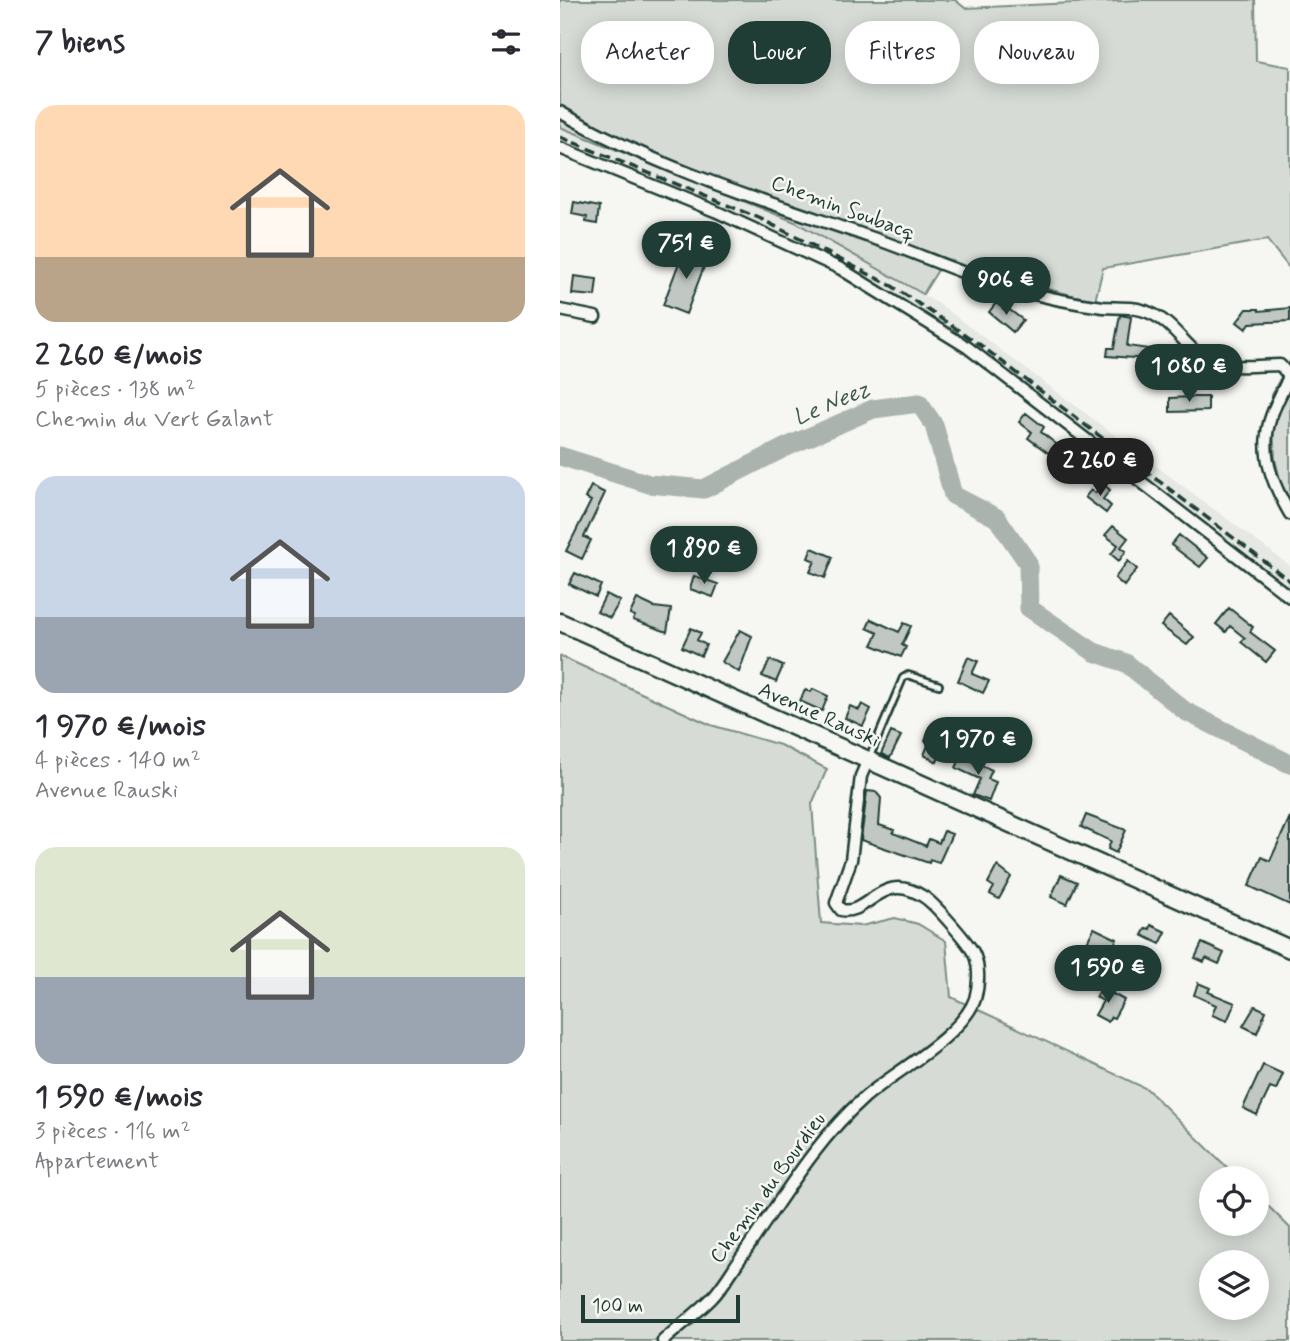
<!DOCTYPE html>
<html lang="fr">
<head>
<meta charset="utf-8">
<style>
	:root { --surface:#fff; --page:#f2f2f3; --text:#2b2b33; --muted:#7c7c81; --accent:#1f3d34 }
	body { margin:0; font-family:Mynerve,sans-serif; background:var(--page); color:var(--text); height:100vh; display:flex; flex-direction:column; font-size:26px; white-space:nowrap }
	* { box-sizing:border-box; margin:0 }
	p { font-size:23px; color:var(--muted) }
	.icon { flex:none; width:38px; height:38px; fill:none; stroke:currentColor; stroke-width:2; stroke-linecap:round; stroke-linejoin:round }
	.map { position:relative; flex:1; overflow:hidden }
	.drawer { display:flex; flex-direction:column; background:var(--surface); width:560px }
	.drawer>* { flex:none }
	.guide { position:absolute; left:21px; top:21px; width:604px; height:63px; display:flex; gap:14px }
	.tools { position:absolute; left:639px; top:1166px; display:grid; gap:14px }
	.tools a { display:grid; place-items:center; width:70px; height:70px; border-radius:50%; background:var(--surface); box-shadow:0 4px 18px #0003; font-size:35px }
	.scale { position:absolute; left:21px; bottom:18px; width:159px; box-sizing:border-box; padding-left:7px; border:4px solid #1f3d34; border-top:0; font-size:19px; line-height:24px; white-space:nowrap; color:#1f3d34; -webkit-text-stroke:5px #f6f6f2; paint-order:stroke }
	.price { position:absolute; translate:-50% -60px; padding:0 16px; border-radius:24px; background:var(--accent); color:#fff; font-size:23px; line-height:46px; filter:drop-shadow(0 2px 4px #0008) }
	.price::after { content:''; position:absolute; left:50%; top:42px; width:21px; height:16px; margin-left:-10px; background:inherit; clip-path:polygon(0 0,100% 0,50% 100%) }
	.price.active { background:#222; color:#fff }
	ul { padding:0; list-style:none }
	li { display:grid; align-content:center; gap:14px; height:371px; padding:0 35px }
	li span { display:grid; place-items:center; height:217px; border-radius:21px; color:#555 }
	li>.icon { margin-inline-start:auto }
	span .icon { width:126px; height:126px; fill:#fffc; stroke-width:1 }
	li b { font-size:30px }
	h2 { display:flex; justify-content:space-between; align-items:center; height:84px; padding:0 35px; font-size:30px }
	.tag { padding:0 24px; border-radius:28px; background:var(--surface); box-shadow:0 4px 18px #0003; font-size:24px; line-height:63px }
	.tag.active { background:var(--accent); color:#fff }
	main { display:flex; flex:1; min-height:0 }
	.map>svg:first-child { display:block }
</style>
</head>
<body>
<main>
<section class="drawer">
<h2>7 biens<svg class="icon" aria-label="filters" viewBox="0 0 24 24"><path d="M4 7h16M4 17h16"/><circle cx="9" cy="7" r="2"/><circle cx="15" cy="17" r="2"/></svg></h2>
<ul>
<li><span style="background:linear-gradient(#ffd9b3 70%,#b9a48a 0)"><svg class="icon" aria-label="home" viewBox="0 0 24 24"><path d="M3 11l9-7 9 7M6 9v11h12V9"/></svg></span><div><b>2 260 €/mois</b><p>5 pièces · 138 m²</p><p>Chemin du Vert Galant</p></div></li>
<li><span style="background:linear-gradient(#c9d6e8 65%,#9aa5b1 0)"><svg class="icon" aria-label="home" viewBox="0 0 24 24"><path d="M3 11l9-7 9 7M6 9v11h12V9"/></svg></span><div><b>1 970 €/mois</b><p>4 pièces · 140 m²</p><p>Avenue Rauski</p></div></li>
<li><span style="background:linear-gradient(#dfe7d0 60%,#9aa5b1 0)"><svg class="icon" aria-label="home" viewBox="0 0 24 24"><path d="M3 11l9-7 9 7M6 9v11h12V9"/></svg></span><div><b>1 590 €/mois</b><p>3 pièces · 116 m²</p><p>Appartement</p></div></li>
</ul>
</section>
<div class="map">
<svg width="730" height="1341" viewBox="0 0 730 1341">
	<rect width="100%" height="100%" fill="#f6f6f2"/>
	<filter id="ink" filterUnits="userSpaceOnUse"><feTurbulence type="fractalNoise" baseFrequency=".0143" numOctaves="2"/><feDisplacementMap in="SourceGraphic" scale="14" xChannelSelector="R" yChannelSelector="G"/><feConvolveMatrix kernelMatrix="1 2 1 2 8 2 1 2 1" color-interpolation-filters="sRGB"/></filter>
	<g filter="url(#ink)">
		<path fill="#e6e8e4" d="M0 127 235 222 379 304 730 566V590L420 349 353 304 225 236 0 143Z"/>
		<path fill="#d6dbd6" stroke="#7a8c85" stroke-width="2" fill-rule="evenodd" d="M0 0H395L405 8 580 0H695L696 61 730 67V269L707 240 543 268 535 301 383 262 363 294 235 222 0 127Z
			M730 361V499L721 484 715 459 711 395Z
			M0 656 151 725 220 745 267 769 252 804 261 923 301 926 335 918 358 924 386 941 391 997 587 1089 678 1178H651V1223H696L697 1195 730 1228V1341H0ZM651 1262H696V1307H651Z"/>
		<g fill="none" stroke-linecap="round" stroke-linejoin="round">
			<path stroke="#aab3ae" stroke-width="19" d="M0 456 89 484 144 489 224 448 313 409 359 403 374 425 393 495 437 518 468 563 469 608 534 652 566 663 625 711 730 764"/>
		</g>
		<path fill="#c1c8c3" stroke="#1f3d34" stroke-width="2" d="M14 202 39 207 37 224 26 222 27 217 12 214Z
			M125 247 148 256 126 314 103 305Z
			M14 276 37 279 35 296 12 294Z
			M436 303 445 310 447 308 463 320 453 332 429 312Z
			M730 308V321L690 323 686 329 677 322 687 309H699V311Z
			M560 315 571 317 567 346 589 349 588 359 547 356 548 348H554Z
			M631 397H648V411L610 412V398Z
			M466 413 484 427 481 432 520 463 509 477 495 466 499 461 468 438 472 432 459 422Z
			M543 484 550 490 543 499 551 506 546 513 525 497 531 490 535 493Z
			M31 486 45 493 24 537 31 540 22 559 6 551 31 501 25 498Z
			M553 526 568 538 561 547 566 551 559 561 551 554 558 545 545 535Z
			M619 535 648 558 640 567 611 545Z
			M252 548 273 557 265 578 250 572 255 561 248 558Z
			M568 561 577 569 564 586 555 578Z
			M15 573 41 585 36 597 9 584Z
			M134 576 158 584 153 597 130 589Z
			M46 594 60 601 50 618 37 612Z
			M77 599 94 607 111 609 107 632 73 620 75 616 70 614Z
			M669 608 693 627 690 632 715 651 706 662 681 642 685 638 670 626 666 632 656 624Z
			M609 616 634 637 627 645 601 626Z
			M311 619 339 632 344 623 351 626 342 645 346 647 341 657 312 645 318 633 307 628Z
			M131 628 141 633 137 640 146 645 141 656 122 647Z
			M180 630 192 636 179 672 162 662Z
			M408 657 418 661 412 674 429 681 423 693 398 681Z
			M210 660 223 666 216 682 202 676Z
			M253 689 268 696 262 711 240 701 245 690 251 692Z
			M302 704 311 709 303 726 285 718 290 706 299 710Z
			M376 729 384 732 375 749 381 752 377 762 364 755 369 743 365 741 369 732 374 734Z
			M331 732 341 736 330 758 321 754Z
			M401 756 432 770 428 779 436 782 429 801 413 795 420 779 396 768Z
			M307 791 316 792 321 798 319 825 334 830 333 833 366 846 369 839 379 843 384 831 392 834 379 863 370 860 369 863 301 840Z
			M526 815 566 830 556 853 548 849 551 841 521 827Z
			M730 817V905L689 886 702 857 710 861Z
			M437 866 451 877 439 899 430 894 434 887 428 883Z
			M501 875 517 882 507 904 491 897Z
			M591 925 606 932 600 944 582 935 586 928 590 929Z
			M534 928 557 939 550 953 527 942Z
			M642 943 664 953 659 964 646 958 644 962 635 958Z
			M638 983 650 988 648 992 675 1003 667 1021 652 1015 656 1005 634 995Z
			M542 988 564 1000 554 1018 551 1017 548 1022 535 1015 543 1001 536 997Z
			M695 1006 706 1011 697 1033 683 1026Z
			M703 1065 723 1074 716 1090 710 1088 697 1115 683 1108Z"/>
		<g fill="none" stroke-linecap="round" stroke-linejoin="round">
			<g stroke="#1f3d34" stroke-width="10">
				<path id="lane" d="M310 756 343 678 348 675 379 685"/>
			</g>
			<g stroke="#1f3d34" stroke-width="15">
				<path id="street" d="M0 112C96 168 205 201 310 237 355 252 398 273 444 286 475 295 511 303 543 307 558 308 575 306 590 313 610 321 622 341 638 354 658 372 695 365 720 365L729 376C722 394 709 414 707 434 703 462 716 490 730 514
					M0 148 155 211 281 269 407 347 730 597
					M0 310 35 317
					M103 1341C118 1327 136 1314 151 1299 163 1287 172 1270 182 1256 220 1202 255 1141 305 1097 336 1071 402 1036 415 999 419 985 420 965 413 952 406 940 375 904 364 897 321 869 309 916 281 910L276 903 291 860 301 776 308 760"/>
			</g>
			<g stroke="#1f3d34" stroke-width="21">
				<path id="primary" d="M0 622 730 949"/>
			</g>
			<use href="#lane" stroke="#f6f6f2" stroke-width="4.5"/>
			<use href="#street" stroke="#f6f6f2" stroke-width="10"/>
			<use href="#primary" stroke="#f6f6f2" stroke-width="16"/>
			<path stroke="#1f3d34" stroke-width="3.5" stroke-dasharray="10 5" stroke-linecap="butt" d="M0 137 199 218 332 286 419 344 730 581"/>
		</g>
	</g>
	<g text-anchor="middle" dominant-baseline="central" stroke-width="5" stroke-linejoin="round" paint-order="stroke">
		<g font-size="21" fill="#1f3d34" stroke="#f6f6f2">
			<text transform="translate(283 208) rotate(20)">Chemin Soubacq</text>
			<text transform="translate(259 715) rotate(24)">Avenue Rauski</text>
			<text transform="translate(208 1188) rotate(-54)">Chemin du Bourdieu</text>
		</g>
		<g font-size="23" font-style="italic" fill="#425a52" stroke="#f6f6f2">
			<text transform="translate(272 404) rotate(-23)">Le Neez</text>
		</g>
	</g>
</svg>
<div class="tools">
<a><svg class="icon" aria-label="locate" viewBox="0 0 24 24"><circle cx="12" cy="12" r="6"/><path d="M12 2v4M12 18v4M2 12h4M18 12h4"/></svg></a>
<a><svg class="icon" aria-label="layers" viewBox="0 0 24 24"><path d="M12 4l9 5-9 5-9-5zM3 14l9 5 9-5"/></svg></a>
</div>
<div class="scale">100 m</div>
<b class="price" style="left:126px;top:281px">751 €</b>
<b class="price" style="left:446px;top:317px">906 €</b>
<b class="price" style="left:629px;top:404px">1 080 €</b>
<b class="price active" style="left:540px;top:498px">2 260 €</b>
<b class="price" style="left:144px;top:586px">1 890 €</b>
<b class="price" style="left:418px;top:777px">1 970 €</b>
<b class="price" style="left:548px;top:1005px">1 590 €</b>
<div class="guide">
<a class="tag">Acheter</a>
<a class="tag active">Louer</a>
<a class="tag">Filtres</a>
<a class="tag">Nouveau</a>
</div>
</div>
</main>
</body>
</html>
